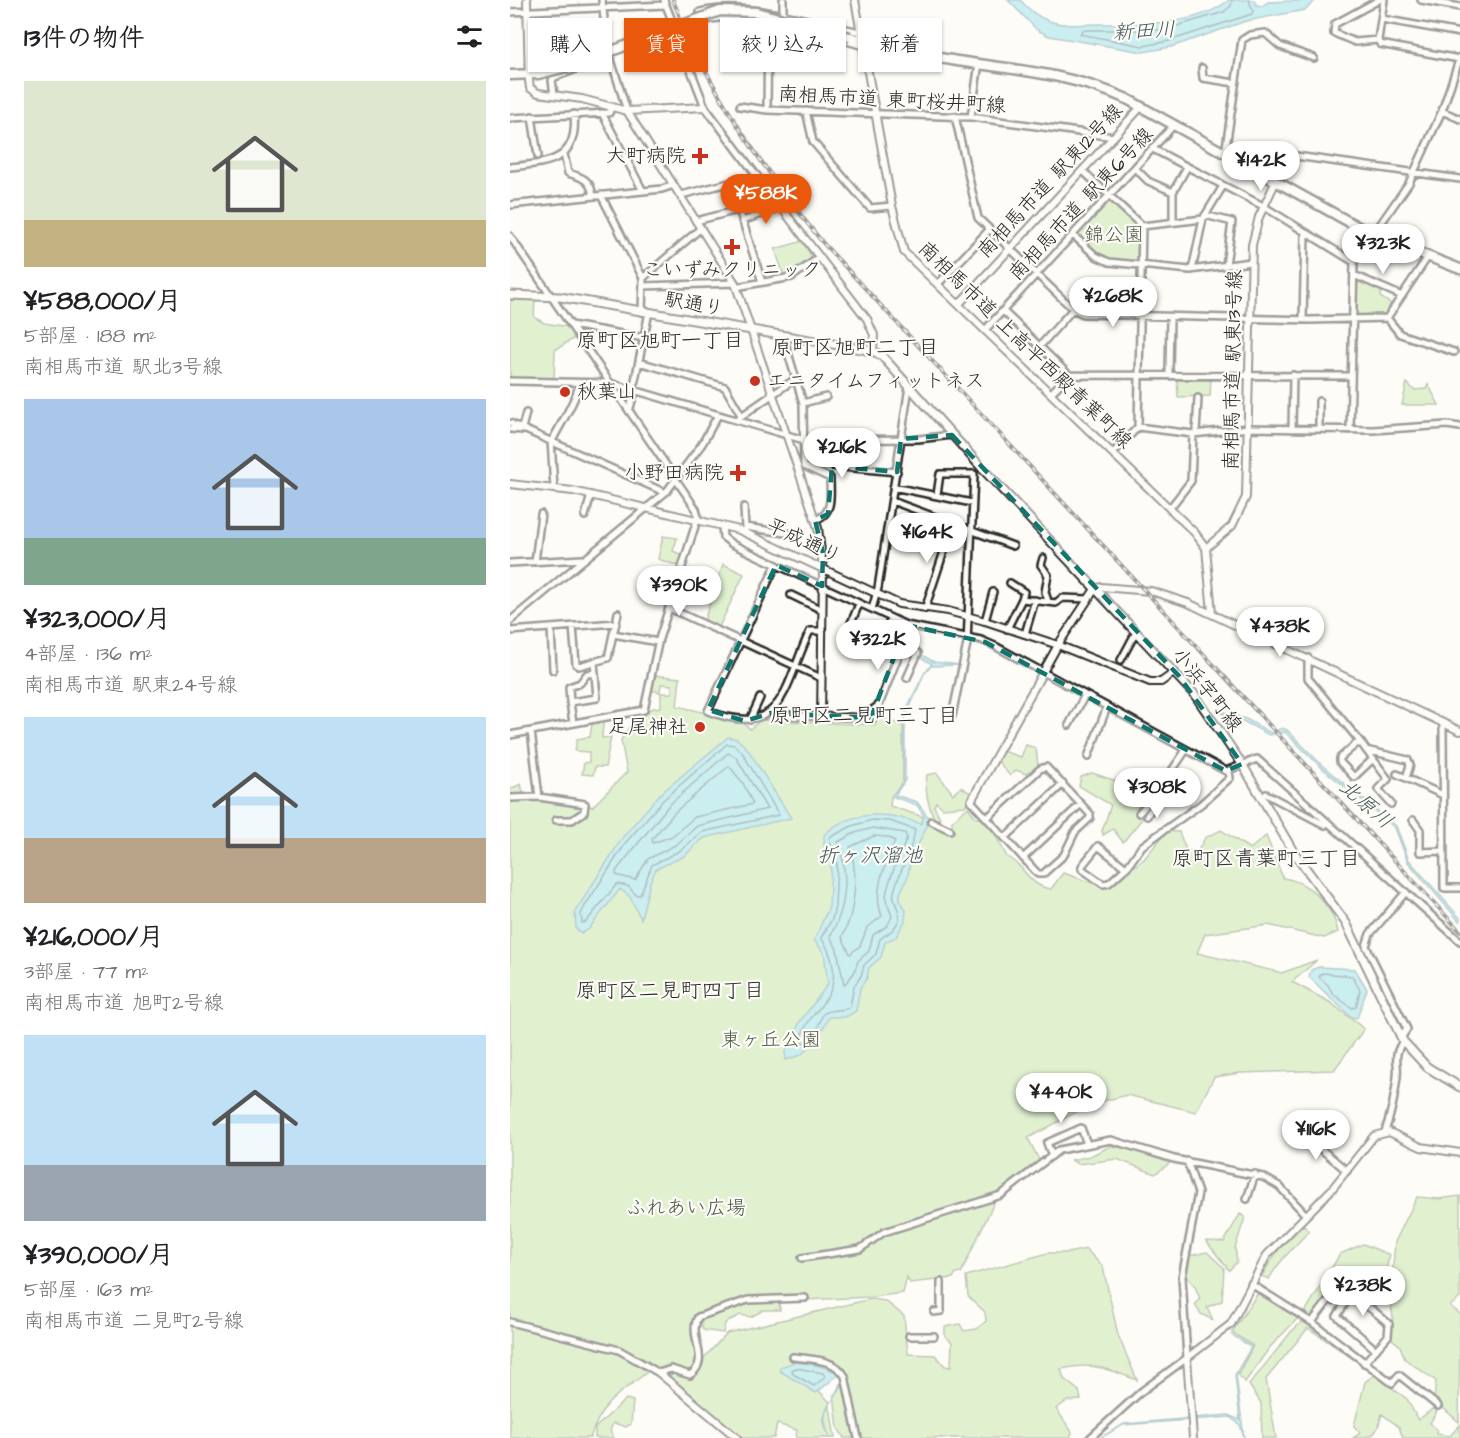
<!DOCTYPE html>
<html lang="ja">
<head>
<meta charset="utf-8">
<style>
	:root { --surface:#fff; --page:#f6f6f6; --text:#202124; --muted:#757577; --accent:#ea580c }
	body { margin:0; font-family:"Architects Daughter","Klee One",sans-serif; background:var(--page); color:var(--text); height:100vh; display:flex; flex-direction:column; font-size:22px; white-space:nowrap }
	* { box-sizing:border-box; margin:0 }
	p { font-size:20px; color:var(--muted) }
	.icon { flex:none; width:33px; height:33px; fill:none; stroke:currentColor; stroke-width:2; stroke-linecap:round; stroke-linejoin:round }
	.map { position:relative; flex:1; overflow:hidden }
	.details { display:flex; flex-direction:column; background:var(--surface); width:510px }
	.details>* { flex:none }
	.hud { position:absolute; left:18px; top:18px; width:570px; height:54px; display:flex; gap:12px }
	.price { position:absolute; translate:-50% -51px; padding:0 14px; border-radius:21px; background:#fff; color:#222; font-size:20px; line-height:39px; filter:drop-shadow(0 2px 3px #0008) }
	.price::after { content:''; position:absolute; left:50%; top:36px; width:18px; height:14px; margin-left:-9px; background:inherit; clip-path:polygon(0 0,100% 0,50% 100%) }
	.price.current { background:var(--accent); color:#fff }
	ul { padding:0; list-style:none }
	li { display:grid; align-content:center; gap:12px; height:318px; padding:0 24px }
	li span { display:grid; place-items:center; height:186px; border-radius:0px; color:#555 }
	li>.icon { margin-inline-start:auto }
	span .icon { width:108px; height:108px; fill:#fffc; stroke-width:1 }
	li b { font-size:26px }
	h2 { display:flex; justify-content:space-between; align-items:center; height:72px; padding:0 24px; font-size:26px }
	.chip { padding:0 21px; border-radius:0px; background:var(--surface); box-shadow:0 2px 4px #0004; font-size:21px; line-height:54px }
	.chip.current { background:var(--accent); color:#fff }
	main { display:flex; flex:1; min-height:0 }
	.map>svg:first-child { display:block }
</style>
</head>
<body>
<main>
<section class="details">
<h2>13件の物件<svg class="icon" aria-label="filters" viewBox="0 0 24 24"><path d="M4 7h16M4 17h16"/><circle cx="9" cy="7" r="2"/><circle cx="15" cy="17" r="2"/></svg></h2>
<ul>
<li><span style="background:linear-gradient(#dfe7d0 75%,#c2b280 0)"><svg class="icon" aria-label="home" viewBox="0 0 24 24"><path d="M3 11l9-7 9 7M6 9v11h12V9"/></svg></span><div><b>¥588,000/月</b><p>5部屋 · 188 m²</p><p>南相馬市道 駅北3号線</p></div></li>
<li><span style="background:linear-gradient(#a9c7e8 75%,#7fa58c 0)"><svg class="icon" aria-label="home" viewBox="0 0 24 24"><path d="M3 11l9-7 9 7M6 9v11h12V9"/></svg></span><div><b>¥323,000/月</b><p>4部屋 · 136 m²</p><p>南相馬市道 駅東24号線</p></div></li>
<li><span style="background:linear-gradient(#bfe0f5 65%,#b9a48a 0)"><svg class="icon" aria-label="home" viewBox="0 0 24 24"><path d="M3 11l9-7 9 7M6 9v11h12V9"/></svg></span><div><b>¥216,000/月</b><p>3部屋 · 77 m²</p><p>南相馬市道 旭町2号線</p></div></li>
<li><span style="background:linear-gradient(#bfe0f5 70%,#9aa5b1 0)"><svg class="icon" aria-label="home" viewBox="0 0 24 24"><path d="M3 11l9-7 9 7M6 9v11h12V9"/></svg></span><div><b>¥390,000/月</b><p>5部屋 · 163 m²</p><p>南相馬市道 二見町2号線</p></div></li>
</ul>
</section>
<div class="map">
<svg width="950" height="1438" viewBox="0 0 950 1438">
	<rect width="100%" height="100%" fill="#fdfcf7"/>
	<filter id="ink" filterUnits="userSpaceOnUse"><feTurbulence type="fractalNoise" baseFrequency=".0167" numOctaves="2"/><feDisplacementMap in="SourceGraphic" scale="12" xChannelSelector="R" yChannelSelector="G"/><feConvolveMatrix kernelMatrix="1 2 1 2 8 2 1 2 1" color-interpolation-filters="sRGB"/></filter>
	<g filter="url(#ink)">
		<path fill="#bfe5a0" stroke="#758866" stroke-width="1.5" d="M599 199 630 228 627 262 597 259 567 236Z
			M290 237 302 258 274 276 265 249 290 242Z
			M846 279 872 290 870 297 883 305 876 316 846 318Z
			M25 298 24 317 34 323 59 327 66 337 45 350 44 380 0 379V300Z
			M667 377H701L700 396 668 397Z
			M897 383 904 390 916 389 918 384 929 405H892Z
			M153 536 167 538 163 551 172 555 169 566 148 559Z
			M213 564 234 574 208 629 194 621Z
			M142 675 170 678 167 706 233 722 240 729 251 720 365 725 366 714 393 726V782L381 797 380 806 425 821C419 806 414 792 417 775L427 773 443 794 451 787 462 794 455 806 433 808 426 802 424 806 430 818 427 822 442 826V821L458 807 466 818H471L482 829 497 857C513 862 518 887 541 889L553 873 597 888 634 859 657 831 669 832 676 850 687 852 695 838 711 830 740 849 756 836 773 878C799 881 823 906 828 932L814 938 758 925 695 934 687 953 772 973 807 960 782 982 821 1003 854 1029 824 1070 730 1073 704 1077 686 1112 617 1095 581 1104 518 1138 530 1162 488 1194 451 1273 445 1274 443 1278 400 1283 397 1277 393 1293 362 1297 269 1301 270 1310H253L241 1317 230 1315 215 1323 213 1333 193 1330 190 1319 186 1329 193 1359 217 1333 361 1299 375 1301 394 1316 398 1354 425 1355 435 1366 441 1367 442 1342 435 1336V1327L450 1324 454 1331 467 1329 476 1321 475 1312 458 1296 456 1276 538 1253H558L576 1249 593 1267 608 1335 627 1380C595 1368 584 1362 551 1369L554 1379 569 1391 571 1400 557 1401 546 1409 562 1432 560 1438H334L328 1428 324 1395 338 1380 324 1373 305 1387 319 1401 325 1438H286L287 1430 267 1424 264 1438H229C196 1409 161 1371 121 1352 84 1335 39 1330 0 1319V789L11 784 14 796 67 799 82 807 117 772 111 740C122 722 128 709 151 707V693H162V685L151 684 150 692 140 690Z
			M93 722 92 738 101 737 95 767H85L83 775 72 774 74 763 79 762V752L65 751 67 739 80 737 82 724Z
			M516 745 526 748 528 766 516 774 506 770 500 776 487 760 492 751 511 757Z
			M582 773 615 784 608 794 617 799 629 798 640 809 613 842 603 829 593 835 592 831 601 805 569 786 571 777Z
			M601 1146 620 1149 660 1163 645 1174 607 1159 568 1164 561 1160 580 1156Z
			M950 1196V1298L940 1306 950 1314 949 1422 924 1400 926 1381 895 1359 890 1346 879 1336 883 1317 880 1301 865 1295 881 1292 885 1242 907 1197 929 1199Z
			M730 1214 735 1217 725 1248 727 1262 719 1270 696 1241 714 1242Z
			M793 1225 799 1231C785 1246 768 1262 759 1279L751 1276 769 1249Z
			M853 1244 880 1255 874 1275 866 1282 853 1274 836 1295 815 1300 800 1319 795 1312 830 1254Z
			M697 1252 714 1268 712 1301 697 1307 703 1320 691 1314 685 1305 690 1299 685 1286 676 1276 678 1256Z
			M748 1293 788 1318 760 1347 735 1382 728 1375 743 1346 722 1332Z
			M794 1320 846 1361 798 1328 756 1379 766 1438H752L751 1403 739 1385 781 1332Z
			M0 1326 101 1351 138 1369 136 1373C105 1397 94 1399 80 1438H0Z
			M864 1375 897 1399 908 1420 925 1407 927 1411 920 1423 927 1430 926 1434 940 1436 950 1425V1438H893L889 1427 872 1414C866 1435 865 1438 843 1438L850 1433 844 1426 855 1382Z
			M116 1399 123 1401 121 1424 116 1427 103 1423 100 1431 104 1438H85V1428Z"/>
		<path fill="#8edee9" stroke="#66969d" stroke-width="1.5" d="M498 0H510C519 10 527 17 539 21 555 27 574 24 590 24 629 24 686 27 719 0H744L747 5 752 6 758 2 806 0 795 10 736 21 661 47 633 52 539 36 527 30Z
			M395 645 424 662 450 665 421 666 414 674 395 719V780L385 795 407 802 418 817 417 826 400 862 398 876 390 894V900L396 910 395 921 386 937 375 942 371 957 359 968 357 978 350 988 346 1011 336 1017H319L308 1038 291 1055 276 1060 275 1052 284 1040 289 1023 318 984 314 953 304 940 319 907 321 864 314 844V835C340 809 380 812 411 824L414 816 407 805 381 796 393 784 394 719 395 712 415 672 422 664 395 648 379 688Z
			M708 710 736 719 761 733 772 728 777 730 814 767 886 826 899 860 950 918V922L898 862 885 828 812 768 775 732 759 735 733 721 707 712Z
			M218 737 227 739 237 748 281 818 194 838 174 856 146 869 140 882 131 919 120 897 110 889 78 930 71 933 66 929 65 912 113 837 149 795Z
			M809 967 845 969 857 989 847 1018 841 1017 799 977 801 970Z
			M721 1334 742 1347 726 1375 734 1438 730 1425 720 1417 613 1425 590 1438 614 1424 718 1415 730 1420 725 1375 741 1347Z
			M285 1362C295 1363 336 1368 333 1383 331 1392 322 1399 318 1406 312 1416 316 1429 320 1438 302 1413 328 1402 332 1379L328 1375 306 1393 270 1371V1367Z"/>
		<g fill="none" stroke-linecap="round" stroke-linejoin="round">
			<path stroke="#537377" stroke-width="1.5" d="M722 0 721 6 714 12 653 30H573L570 34 633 46 659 41 742 14 743 11 739 0
				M217 744 224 745 232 752 269 815 192 832 171 850 142 865 130 895H126L118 886 107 884 76 922 72 923 71 914 75 906 117 841 153 800Z
				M218 753 226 757 257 809 187 826 167 844 138 859 125 880 106 875V871L159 805Z
				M219 766 233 783 243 804 185 817 162 836 143 843 142 839 165 812Z
				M362 820 380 821 405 830C402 852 389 871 384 892 381 903 392 909 389 919 385 931 379 932 370 939L366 954 354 965 351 976 344 986 340 1007C331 1012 322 1008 313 1014L307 1030 292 1044 290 1041C297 1010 328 1003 323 967 321 955 318 947 311 938L322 919 325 907 327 864 319 838 342 826Z
				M363 828 395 833 397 838C391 853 376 883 376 898 376 905 381 910 382 917L377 926 363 935 359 951 348 961 344 973 334 985 327 949 320 936C337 908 339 874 328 842L345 833Z
				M364 836 377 837 385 841C375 865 362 891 372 916L357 928 350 946 340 954 332 937C346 911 348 874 340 847Z
				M812 973 842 976 850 990 846 1007 842 1008 823 994 818 985 809 977Z
				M286 1368 313 1373 315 1377 304 1386 283 1374 282 1370Z"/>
			<g stroke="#2b2b2b" stroke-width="10">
				<path id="minor" d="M92 0 97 47 117 111
					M154 0 195 107 247 176 171 195
					M874 0 868 40 870 44 949 59
					M911 0 950 7
					M0 12 155 5
					M273 15V0
					M872 19 950 33
					M351 32C303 23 236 0 190 12L192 21C246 7 302 32 354 46
					M868 40 845 42 824 33 825 24 869 0
					M692 68 693 78 725 83
					M20 70 51 64 97 47
					M44 95 42 80 45 77 100 56
					M230 106 257 110 461 117 604 137
					M257 110 258 20
					M296 111 303 142 360 208 382 206
					M932 111 950 119
					M92 113 133 191
					M22 116 28 156
					M445 116 468 218 563 309 573 314 801 320 877 318
					M461 117 469 63
					M0 118 99 113 102 106
					M716 147 732 40 740 35 755 33 770 46 804 58
					M643 149 753 206 844 262
					M713 150 729 148 950 179
					M54 154 58 173C72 177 81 180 83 196
					M0 167C37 163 69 162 64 114
					M625 168 638 181 663 192
					M573 171 632 226 693 219
					M221 184 252 282
					M91 195 133 278
					M0 205 152 189 164 185
					M695 215 722 222 716 265
					M186 221 228 210
					M232 221 271 207
					M663 222V192L677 167
					M563 235 586 256 599 262 680 270 741 262
					M0 236 186 509 188 517 149 639 134 710 0 735
					M682 270 693 219 713 186
					M844 275 892 296
					M428 284 479 230
					M133 286 225 283
					M226 287 282 277 310 257
					M493 311 559 375
					M132 312 133 278 191 228
					M877 318 890 334 944 352
					M877 318 917 258
					M793 320 795 234
					M61 325 134 338
					M475 330 664 125
					M273 336 293 403 294 466 320 478C320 495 324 514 305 520
					M530 346 563 309
					M129 362 215 387 231 415
					M659 373 660 317
					M0 381 100 383 294 440 408 439 442 435
					M123 390 139 312
					M541 393 559 375 841 376
					M293 403 316 397
					M119 411 125 391
					M230 417 285 379
					M0 423 154 492
					M628 427 632 226
					M12 428 16 413
					M0 429 14 430
					M782 429 783 375
					M809 429V401
					M840 430 844 262 899 183 932 111 950 57
					M686 433 688 398
					M41 440 44 489
					M322 440V466L387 472
					M42 441C49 427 69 395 69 383
					M603 453 628 427 683 434 739 428 863 430 937 425 950 427
					M383 487 462 503
					M427 495 430 474H464
					M382 501 503 546
					M234 507 235 529
					M660 508 681 481 683 434
					M75 516 81 495
					M212 526 213 537 222 544 396 625 471 640 485 646 716 771 747 759 950 941
					M235 527 282 534
					M533 558 531 565 538 575 535 592 538 601
					M25 562 31 514
					M0 563 73 559
					M266 565 198 711C275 741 274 685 300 631H312
					M500 583 514 592 512 599
					M281 595 312 610
					M159 608 311 678
					M362 609 368 588 399 387
					M415 609 443 524
					M0 621 157 491 192 444 208 415
					M475 621 483 592
					M106 623 108 613
					M341 623 349 604
					M63 626 66 664 69 666 98 658 103 634 148 642
					M41 628 43 670
					M497 629 512 599 546 603 552 598 579 599
					M0 631 106 623 103 634
					M515 634 525 600
					M393 642 408 653 397 678
					M375 649 380 618
					M798 658V678L852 744
					M611 660 626 632
					M60 702 59 687 70 683 77 674 85 673
					M442 716 457 644 464 474
					M361 718V711L369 705 393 644 396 625
					M240 720 250 698
					M63 723 60 702 87 698 84 662
					M933 723 934 888H950
					M559 725 575 695
					M856 750 863 759 844 777 830 762V758L846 744H852L856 750 898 760 900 765 896 778 933 795
					M578 757 597 707
					M863 759 878 779 868 789 881 804
					M887 774 896 778
					M756 794 815 825
					M29 797 75 804 74 812 62 820H46
					M0 798 29 797 21 731
					M461 801 528 874H533L554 855 565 832 580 818V814L536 767 530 769 477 818
					M629 813 646 794 676 750
					M637 816 653 789
					M903 820 910 830V852L933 851
					M421 821 440 830
					M495 838 553 784
					M513 858 571 804
					M616 868 588 846 572 866V869L593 884 599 883 618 866 632 846 691 804 720 778 719 772
					M891 1038 897 1029 856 946 860 934 896 892
					M791 1132 837 1171
					M875 1132C881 1114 885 1096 887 1077 889 1060 882 1058 893 1041
					M542 1156 537 1143 571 1128 577 1144
					M737 1199 745 1174
					M292 1258 350 1249 374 1232 491 1195 549 1150 601 1140 664 1159 753 1177 769 1186 796 1215
					M741 1284 803 1323 882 1383 889 1375 928 1406
					M838 1299 827 1316 866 1350
					M424 1312 431 1311V1282
					M0 1322 109 1350 149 1373 161 1369 180 1375C202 1360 177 1337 188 1317L238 1300 295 1298
					M802 1322 818 1301C849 1295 856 1304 879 1324L878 1336 854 1363
					M399 1336H424
					M283 1357C301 1359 325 1359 335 1376L348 1438
					M580 1438 632 1391 677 1358 672 1277 688 1193 677 1161"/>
			</g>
			<g stroke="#2b2b2b" stroke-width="10">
				<path id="tertiary" d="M17 0 19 81 20 88 28 93 72 99 117 111 195 107
					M345 0 382 206 394 252 685 533 696 548 702 613
					M117 111 225 283 308 528 313 567 311 717
					M247 176 357 319 364 335 363 351
					M449 304 631 107
					M0 484 63 491 229 530 389 604 438 611 475 621 548 645 640 682H651L665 672
					M696 548 722 526 736 497 742 245 749 217 766 181
					M261 712 267 715 364 718
					M461 801 548 645 585 589 591 587 641 591 678 603 950 731
					M149 1373 227 1438
					M683 1438 677 1358 721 1324 757 1255 822 1189 864 1136 879 1132 911 1147 950 1153"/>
			</g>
			<g stroke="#2b2b2b" stroke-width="11">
				<path id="secondary" d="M0 295 50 297 363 351 372 356 471 467 685 695 732 764 783 851 836 923 893 1041 917 1067 950 1087"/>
			</g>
			<g stroke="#2b2b2b" stroke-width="13">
				<path id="primary" d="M340 37C375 47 411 55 447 61 507 70 562 74 617 99L861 234 950 269
					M0 75 28 74"/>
			</g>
			<use href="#minor" stroke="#fdfcf7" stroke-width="5"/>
			<use href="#tertiary" stroke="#fdfcf7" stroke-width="6"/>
			<use href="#secondary" stroke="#fdfcf7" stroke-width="7"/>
			<use href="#primary" stroke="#fdfcf7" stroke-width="8"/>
			<g stroke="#2b2b2b" stroke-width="4">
				<path id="rail" d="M163 0C198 89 253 169 313 243L950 931"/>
			</g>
			<use href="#rail" stroke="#fdfcf7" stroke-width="1.5" stroke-dasharray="4.5" stroke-linecap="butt"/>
			<g stroke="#2b2b2b" stroke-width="13" stroke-linecap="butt">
				<path id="primary-bridge" d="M28 74 61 66 210 11 246 12 340 37"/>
			</g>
			<use href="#primary-bridge" stroke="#fdfcf7" stroke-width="8"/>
		</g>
	</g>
	<path d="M0 0H950V1438H0ZM442 435 669 676 732 764 716 771 475 642 396 625 361 718 261 713 235 721 198 710 266 565 312 586 313 553 305 520 318 514 322 466 387 472 391 439Z" fill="#fdfcf7" fill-opacity=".55" fill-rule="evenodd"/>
	<path fill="none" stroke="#0f766e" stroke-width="4.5" stroke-dasharray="12 8" stroke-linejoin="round" d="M442 435 669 676 732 764 716 771 475 642 396 625 361 718 261 713 235 721 198 710 266 565 312 586 313 553 305 520 318 514 322 466 387 472 391 439Z"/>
	<g fill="#c8321e" stroke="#fdfcf7" stroke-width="2">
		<path d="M187 147h6v6h6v6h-6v6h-6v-6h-6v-6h6z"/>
		<path d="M219 238h6v6h6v6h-6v6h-6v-6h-6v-6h6z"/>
		<circle cx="245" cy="381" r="6"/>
		<circle cx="55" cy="392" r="6"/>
		<path d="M225 464h6v6h6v6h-6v6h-6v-6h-6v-6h6z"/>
		<circle cx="190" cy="727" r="6"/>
	</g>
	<g text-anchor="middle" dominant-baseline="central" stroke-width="4.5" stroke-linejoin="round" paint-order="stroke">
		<g font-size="20" fill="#2b2b2b" stroke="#fdfcf7">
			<text transform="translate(382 100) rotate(3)">南相馬市道 東町桜井町線</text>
			<text transform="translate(540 181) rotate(-47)">南相馬市道 駅東12号線</text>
			<text transform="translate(571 204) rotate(-47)">南相馬市道 駅東6号線</text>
			<text transform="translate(184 304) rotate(10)">駅通り</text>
			<text transform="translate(515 345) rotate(44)">南相馬市道 上高平西殿青葉町線</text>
			<text transform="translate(723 370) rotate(-89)">南相馬市道 駅東13号線</text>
			<text transform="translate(294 541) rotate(25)">平成通り</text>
			<text transform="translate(697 690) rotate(52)">小浜字町線</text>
		</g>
		<g font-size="20" fill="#2b2b2b" stroke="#fdfcf7" text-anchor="end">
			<text x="176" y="156">大町病院</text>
			<text x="222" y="270" text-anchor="middle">こいずみクリニック</text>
			<text x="257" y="381" text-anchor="start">エニタイムフィットネス</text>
			<text x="67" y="392" text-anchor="start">秋葉山</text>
			<text x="214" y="473">小野田病院</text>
			<text x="178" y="727">足尾神社</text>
		</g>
		<g font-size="20" fill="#505a48" stroke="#fdfcf7">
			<text x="604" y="235">錦公園</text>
			<text x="261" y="1040">東ヶ丘公園</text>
			<text x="176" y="1208">ふれあい広場</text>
		</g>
		<g font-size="21" font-style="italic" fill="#44585a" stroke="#fdfcf7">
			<text transform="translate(634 31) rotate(-3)">新田川</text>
			<text transform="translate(856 804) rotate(41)">北原川</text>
			<text x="360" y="855">折ヶ沢溜池</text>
		</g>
		<g font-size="21" fill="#2b2b2b" stroke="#fdfcf7">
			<text x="150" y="340">原町区旭町一丁目</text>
			<text x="345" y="347">原町区旭町二丁目</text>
			<text x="354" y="715">原町区二見町三丁目</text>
			<text x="756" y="858">原町区青葉町三丁目</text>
			<text x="160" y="990">原町区二見町四丁目</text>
		</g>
	</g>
</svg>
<b class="price" style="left:751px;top:192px">¥142K</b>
<b class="price current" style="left:256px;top:225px">¥588K</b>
<b class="price" style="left:873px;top:275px">¥323K</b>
<b class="price" style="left:603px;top:328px">¥268K</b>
<b class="price" style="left:332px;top:479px">¥216K</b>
<b class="price" style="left:417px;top:564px">¥164K</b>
<b class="price" style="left:169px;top:617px">¥390K</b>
<b class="price" style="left:770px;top:658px">¥438K</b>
<b class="price" style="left:368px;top:671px">¥322K</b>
<b class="price" style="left:647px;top:819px">¥308K</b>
<b class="price" style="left:551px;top:1124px">¥440K</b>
<b class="price" style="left:806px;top:1161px">¥116K</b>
<b class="price" style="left:853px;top:1317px">¥238K</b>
<div class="hud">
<a class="chip">購入</a>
<a class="chip current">賃貸</a>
<a class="chip">絞り込み</a>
<a class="chip">新着</a>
</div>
</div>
</main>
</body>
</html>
